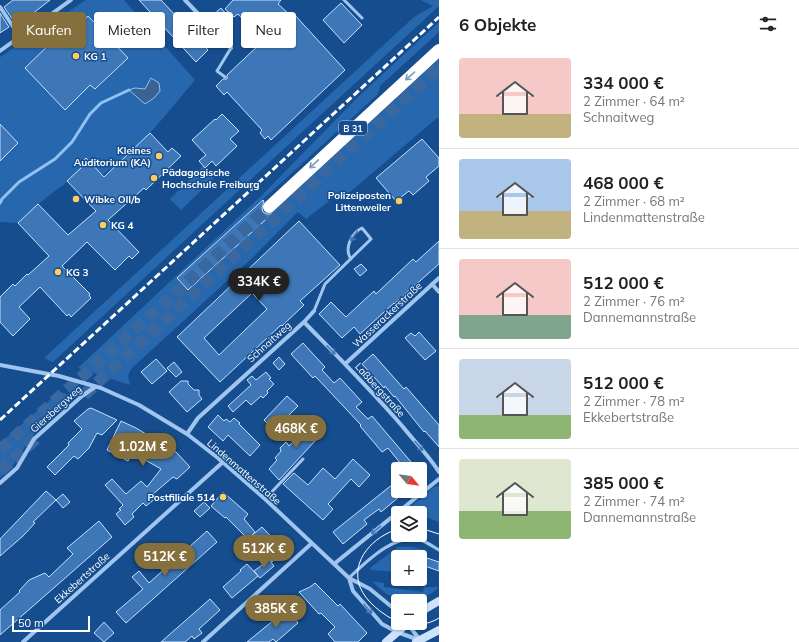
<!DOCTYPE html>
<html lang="de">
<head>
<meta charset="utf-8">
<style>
	:root { --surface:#fff; --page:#f2f2f2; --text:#222; --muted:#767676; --line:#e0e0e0; --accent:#856f3d }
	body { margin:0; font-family:Mulish,sans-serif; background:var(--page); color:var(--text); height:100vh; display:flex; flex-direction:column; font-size:15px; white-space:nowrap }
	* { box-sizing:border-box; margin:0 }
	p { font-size:13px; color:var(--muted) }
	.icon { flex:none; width:22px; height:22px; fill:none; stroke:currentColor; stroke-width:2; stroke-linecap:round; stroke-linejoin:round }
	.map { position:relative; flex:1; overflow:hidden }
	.sheet { display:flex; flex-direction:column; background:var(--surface); width:360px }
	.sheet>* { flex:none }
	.hud { position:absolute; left:12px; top:12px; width:367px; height:36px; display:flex; gap:8px }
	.needle { width:26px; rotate:119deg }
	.controls { position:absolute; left:391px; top:462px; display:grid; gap:8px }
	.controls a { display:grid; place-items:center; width:36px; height:36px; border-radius:4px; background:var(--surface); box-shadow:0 1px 3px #0004; font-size:20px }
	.scale { position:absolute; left:12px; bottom:10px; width:78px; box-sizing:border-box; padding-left:4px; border:2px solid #fff; border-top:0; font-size:11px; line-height:14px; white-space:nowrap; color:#fff; -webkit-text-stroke:3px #154d8e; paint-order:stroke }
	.price { position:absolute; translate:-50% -34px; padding:0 9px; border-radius:14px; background:var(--accent); color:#fff; font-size:13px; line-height:26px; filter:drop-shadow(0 1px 2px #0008) }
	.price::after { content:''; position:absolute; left:50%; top:24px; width:12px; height:9px; margin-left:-6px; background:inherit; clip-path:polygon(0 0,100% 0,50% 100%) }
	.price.on { background:#222; color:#fff }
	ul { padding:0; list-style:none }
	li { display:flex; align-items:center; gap:12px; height:100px; padding:0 20px }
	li+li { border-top:1px solid var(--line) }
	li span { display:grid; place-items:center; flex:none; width:112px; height:80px; border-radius:4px; color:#555 }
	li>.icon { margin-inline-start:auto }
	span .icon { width:48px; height:48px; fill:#fffc; stroke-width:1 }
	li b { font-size:17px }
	h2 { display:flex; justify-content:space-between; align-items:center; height:48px; padding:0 20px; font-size:17px }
	.tag { padding:0 14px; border-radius:4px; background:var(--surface); box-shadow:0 1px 3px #0004; font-size:14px; line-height:36px }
	.tag.on { background:var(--accent); color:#fff }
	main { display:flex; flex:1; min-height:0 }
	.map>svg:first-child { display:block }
</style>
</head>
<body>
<main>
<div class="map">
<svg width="439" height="642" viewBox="0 0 439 642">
	<rect width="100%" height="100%" fill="#154d8e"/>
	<path fill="#2767ad" d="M86 0H124L195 80C166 114 139 151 102 175L85 159 79 165 81 168C77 172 72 177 68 181 53 194 36 202 27 219L24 217 18 223 0 222V161L18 143 0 124V57Z
		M421 0H439V6L53 362 44 358 414 17 433 6Z
		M439 22V32L380 86 378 94 177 278 188 290 439 59V119L437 118 343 198 338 194 306 219 298 212 251 259 131 369 128 376 130 385 78 368 260 197 359 96Z
		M203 166 214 178 181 210 170 199Z
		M61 392 74 397 31 437 13 466 0 478V443L57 394Z
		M439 486V522L426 517 419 508 413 513H403L434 487Z
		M398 547H413L425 550 420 572V557H398V572L371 570 370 568Z
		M372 581 384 583V587L423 592 424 587H438C432 599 400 601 389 595 383 592 377 586 372 581Z"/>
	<path fill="#3a6292" stroke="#92c1f3" d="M151 78 159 83 160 91 154 98 145 104 129 90 135 88 145 89Z"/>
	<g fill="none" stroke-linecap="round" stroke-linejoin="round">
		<path stroke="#92c1f3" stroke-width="3" d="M0 203 2 199 19 182 55 159 72 142 90 114 101 103 129 90"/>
	</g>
	<path fill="#3d77b7" stroke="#c7e0fc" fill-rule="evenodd" d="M13 0H50L22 22 21 20 15 23 4 7Z
		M139 0H161L191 32 193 30 200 38 198 39 208 50 196 62Z
		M233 0H281L278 4 290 15 293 13 345 70 271 140 268 136 265 139 260 133 262 130 227 92 224 95 216 86 223 79H227V75L263 41 238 14 234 17 225 9Z
		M341 3 362 25 344 43 323 20Z
		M221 8 227 15 220 22 213 15Z
		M0 13 9 27 0 33Z
		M88 16 128 58 95 89 90 85 65 110 25 68 58 36 63 41Z
		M222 114 239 131 230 139 237 146 216 166 212 161 205 168 199 161 206 155 192 140 215 119 216 120Z
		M0 124 18 143 0 161Z
		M150 133 168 152 172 148 181 156 146 190 144 188 108 220 139 252 132 259 129 256 115 270 87 242 62 266 90 294 89 295 91 298 71 317 69 314 67 316 40 287 19 307 30 319 13 336 0 322V297L13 284 15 286 27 274 28 275 49 256 18 223 38 204 68 235 96 211 67 181 81 168 79 165 86 158 104 177Z
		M422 139 439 158V166L426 177 429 181 413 195 409 191 396 201 376 178Z
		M263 200 264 201 262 208 263 212 267 214H272L188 290 177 278Z
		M299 221 340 265 300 301 304 305 282 326 281 325 220 382 177 337ZM252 293 267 309 219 355 204 338Z
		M439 241V264L394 304V303L360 334 354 327 342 338 319 314 331 302 346 317 374 291 376 294 413 259 416 262Z
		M361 264 367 270 360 276 354 269Z
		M419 332 436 351 425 360 405 338 411 333 415 336Z
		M303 343 325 367 322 370 334 383 340 378 362 402 356 407 368 419 372 416 417 469H405L388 448 382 452 360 426 361 425 315 376 313 378 291 354Z
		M373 354 404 389 406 387 439 425V447L425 431 424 432 395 396 394 397 385 386 384 388 362 364Z
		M279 357 285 364 279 370 273 363Z
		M156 359 167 371 152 384 141 372Z
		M174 362 182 372 176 377 167 368Z
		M266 372 271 378 269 379 274 384 267 391 268 393 263 398 261 396 251 405 246 400 233 412 228 406 251 385 247 380 252 376 256 380Z
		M181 381H188V384L194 390H199V395L202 399 187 412 169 392Z
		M287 396 298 406 289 415 291 417 286 422 284 421 274 430 264 420Z
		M91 408 117 420 102 435 97 433 89 448 78 459 74 456 55 475 47 467 69 445 68 443 82 429 74 421 88 409Z
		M218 415 224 421 226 419 230 422 234 418 240 423 239 424 260 445 250 456 228 435 223 441 208 427Z
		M315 418 326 429 279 480 269 469 277 460 275 458 281 451 280 448 286 442 289 446Z
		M121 421 136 428 176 452 190 467 177 479 173 477 153 494 156 498 146 506 143 503 132 514 134 517 125 525 116 514 121 510 119 509 123 505 105 485 112 479 126 494 141 481 147 487 161 469 133 453 128 461 107 450Z
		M353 459 370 475 359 487 351 479 328 504 333 509 323 520 283 484 294 473 308 485 323 468 335 479Z
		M398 480V491H406L381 512 379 509 364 520 367 524 343 544 333 532Z
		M46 491 56 500 33 522 35 523 23 536 0 556V539Z
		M223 492 248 514 244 519 255 532 248 539 226 517 225 518 211 506Z
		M63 494 70 502 63 508 56 500Z
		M204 502 210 508 200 517 194 511Z
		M99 521 112 537 0 635V610L20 592 19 591 29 580 45 573 49 577 73 554 67 548Z
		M262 527 284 550 272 562 259 549 260 548 250 537Z
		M207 531 217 542 126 623 116 612 143 589 132 577 139 571 149 583Z
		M427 558 439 562V571L425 566Z
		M269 560 274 566 260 578 254 571Z
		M247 564 258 576 232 598 223 587 241 571 240 570Z
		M315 583 338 606 340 604 367 633 358 642H335L328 634 335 627 321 613 319 614 299 592 310 587Z
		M210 599 220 610 199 629 202 633 194 639 192 636 185 642H161Z
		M285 611 290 618 292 616 298 623 276 642 273 639 269 642H247Z
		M104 622 114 633 104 642 94 633Z"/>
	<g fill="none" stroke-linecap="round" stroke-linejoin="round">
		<path stroke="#38689f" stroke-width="12" stroke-dasharray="12 6" stroke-linecap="butt" d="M84 395 439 67
			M0 450 181 288 269 207
			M0 471 39 436"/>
		<path stroke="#a0c6f0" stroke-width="3" d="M344 0 362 18
			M225 77 217 71 231 48
			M314 311 325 284 371 239 362 228C351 233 344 249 351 259
			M265 499 303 459
			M349 578C367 561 396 531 423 541 428 543 434 547 439 550"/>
		<path stroke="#a0c6f0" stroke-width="4" d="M185 0 231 48
			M0 7 20 37
			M0 51 71 0
			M432 284 439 292
			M304 322C337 356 371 390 403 427 415 442 429 456 439 472
			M345 364 439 278
			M0 365 59 376 101 388 139 405 187 434 218 458 265 499 349 578 370 589 398 612
			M187 434 198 418 304 322 314 311
			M0 483 17 468 34 439 82 396 95 387
			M334 564 439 479
			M349 578 353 591 382 624 397 632 419 640
			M407 623 420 640
			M23 642 223 462
			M203 642 312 543"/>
		<path stroke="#cee3fb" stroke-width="8" d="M420 612 439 601
			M386 642 408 623
			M416 642 439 630"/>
		<path stroke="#fff" stroke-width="12" d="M269 207 439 50"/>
		<path stroke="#fff" stroke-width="1" d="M420 528 439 534
			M398 529C374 536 350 560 360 587 366 602 383 615 398 622
			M400 623C413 627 428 625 439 618"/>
		<path stroke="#fff" stroke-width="3" stroke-dasharray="7 3" stroke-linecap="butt" d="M0 420 439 17"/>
	</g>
	<defs><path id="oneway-shaft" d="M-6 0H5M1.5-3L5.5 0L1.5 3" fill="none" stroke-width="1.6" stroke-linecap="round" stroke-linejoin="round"/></defs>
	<g stroke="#7e9dc1">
		<use href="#oneway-shaft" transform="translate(410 76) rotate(139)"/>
		<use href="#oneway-shaft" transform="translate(314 164) rotate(137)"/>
	</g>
	<g stroke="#4677b0">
		<use href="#oneway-shaft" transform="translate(354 236) rotate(126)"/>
		<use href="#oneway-shaft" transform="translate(331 350) rotate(45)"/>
		<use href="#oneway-shaft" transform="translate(419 446) rotate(49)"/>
		<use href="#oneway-shaft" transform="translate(376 530) rotate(141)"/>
		<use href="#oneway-shaft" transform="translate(368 609) rotate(49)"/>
	</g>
	<g fill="#ffcd5f" stroke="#154d8e" stroke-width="1.5">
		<circle cx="76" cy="56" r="4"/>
		<circle cx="159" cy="156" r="4"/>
		<circle cx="154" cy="178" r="4"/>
		<circle cx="76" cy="199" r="4"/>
		<circle cx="399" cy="201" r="4"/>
		<circle cx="103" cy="225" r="4"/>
		<circle cx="58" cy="272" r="4"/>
		<circle cx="223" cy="497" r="4"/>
	</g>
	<g text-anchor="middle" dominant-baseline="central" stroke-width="3" stroke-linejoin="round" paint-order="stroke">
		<rect fill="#154d8e" stroke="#b9cadd" stroke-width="1" x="339" y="121" width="28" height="14" rx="3"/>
		<g font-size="9" font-weight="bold" fill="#fff">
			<text x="353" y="128">B 31</text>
		</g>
		<g font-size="10" font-weight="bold" fill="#fff" stroke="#154d8e" text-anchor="start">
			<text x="84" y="56">KG 1</text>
			<text x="151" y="150" text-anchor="end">Kleines<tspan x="151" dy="12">Auditorium (KA)</tspan></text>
			<text x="162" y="172">Pädagogische<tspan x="162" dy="12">Hochschule Freiburg</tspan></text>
			<text x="391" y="195" text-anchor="end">Polizeiposten<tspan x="391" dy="12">Littenweiler</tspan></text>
			<text x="84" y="199">Wibke OII/b</text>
			<text x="111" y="225">KG 4</text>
			<text x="66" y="272">KG 3</text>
			<text x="215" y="497" text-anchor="end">Postfiliale 514</text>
		</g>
		<g font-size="10" fill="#fff" stroke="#154d8e">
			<text transform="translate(387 315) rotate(-43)">Wasserackerstraße</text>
			<text transform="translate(269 342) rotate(-42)">Schnaitweg</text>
			<text transform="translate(380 390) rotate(48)">Laßbergstraße</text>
			<text transform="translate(56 409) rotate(-42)">Giersbergweg</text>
			<text transform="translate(244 472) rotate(41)">Lindenmattenstraße</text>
			<text transform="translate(82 578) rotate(-42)">Ekkebertstraße</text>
		</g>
	</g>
</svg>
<div class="controls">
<a><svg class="needle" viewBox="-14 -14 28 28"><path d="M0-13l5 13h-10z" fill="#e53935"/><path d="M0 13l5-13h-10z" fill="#767676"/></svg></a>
<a><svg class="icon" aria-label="layers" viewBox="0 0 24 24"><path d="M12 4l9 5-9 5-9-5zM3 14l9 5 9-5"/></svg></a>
<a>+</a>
<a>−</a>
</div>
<div class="scale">50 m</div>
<b class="price on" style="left:259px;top:302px">334K €</b>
<b class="price" style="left:296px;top:449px">468K €</b>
<b class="price" style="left:143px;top:467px">1.02M €</b>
<b class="price" style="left:264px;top:569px">512K €</b>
<b class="price" style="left:165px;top:577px">512K €</b>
<b class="price" style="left:276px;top:629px">385K €</b>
<div class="hud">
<a class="tag on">Kaufen</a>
<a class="tag">Mieten</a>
<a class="tag">Filter</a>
<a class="tag">Neu</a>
</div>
</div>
<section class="sheet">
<h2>6 Objekte<svg class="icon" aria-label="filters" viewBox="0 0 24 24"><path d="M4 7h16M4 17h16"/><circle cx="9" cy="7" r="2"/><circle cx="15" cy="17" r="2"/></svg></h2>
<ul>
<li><span style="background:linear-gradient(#f6c9c9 70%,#c2b280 0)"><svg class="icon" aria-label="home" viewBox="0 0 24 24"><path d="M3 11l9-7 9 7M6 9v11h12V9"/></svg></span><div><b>334 000 €</b><p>2 Zimmer · 64 m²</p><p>Schnaitweg</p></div></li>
<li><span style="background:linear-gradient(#a9c7e8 65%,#c2b280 0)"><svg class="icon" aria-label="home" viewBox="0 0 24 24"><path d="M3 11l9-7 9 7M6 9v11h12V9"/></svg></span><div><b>468 000 €</b><p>2 Zimmer · 68 m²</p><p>Lindenmattenstraße</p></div></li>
<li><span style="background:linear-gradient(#f6c9c9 70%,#7fa58c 0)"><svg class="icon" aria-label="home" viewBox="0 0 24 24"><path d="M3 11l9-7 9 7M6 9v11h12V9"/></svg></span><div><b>512 000 €</b><p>2 Zimmer · 76 m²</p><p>Dannemannstraße</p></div></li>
<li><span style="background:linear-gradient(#c9d6e8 70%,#8fb573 0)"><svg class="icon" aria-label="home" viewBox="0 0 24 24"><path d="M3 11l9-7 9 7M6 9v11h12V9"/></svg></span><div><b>512 000 €</b><p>2 Zimmer · 78 m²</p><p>Ekkebertstraße</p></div></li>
<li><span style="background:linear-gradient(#dfe7d0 65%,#8fb573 0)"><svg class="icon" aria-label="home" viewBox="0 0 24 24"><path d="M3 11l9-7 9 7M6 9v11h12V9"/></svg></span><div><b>385 000 €</b><p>2 Zimmer · 74 m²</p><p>Dannemannstraße</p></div></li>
</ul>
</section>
</main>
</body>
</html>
